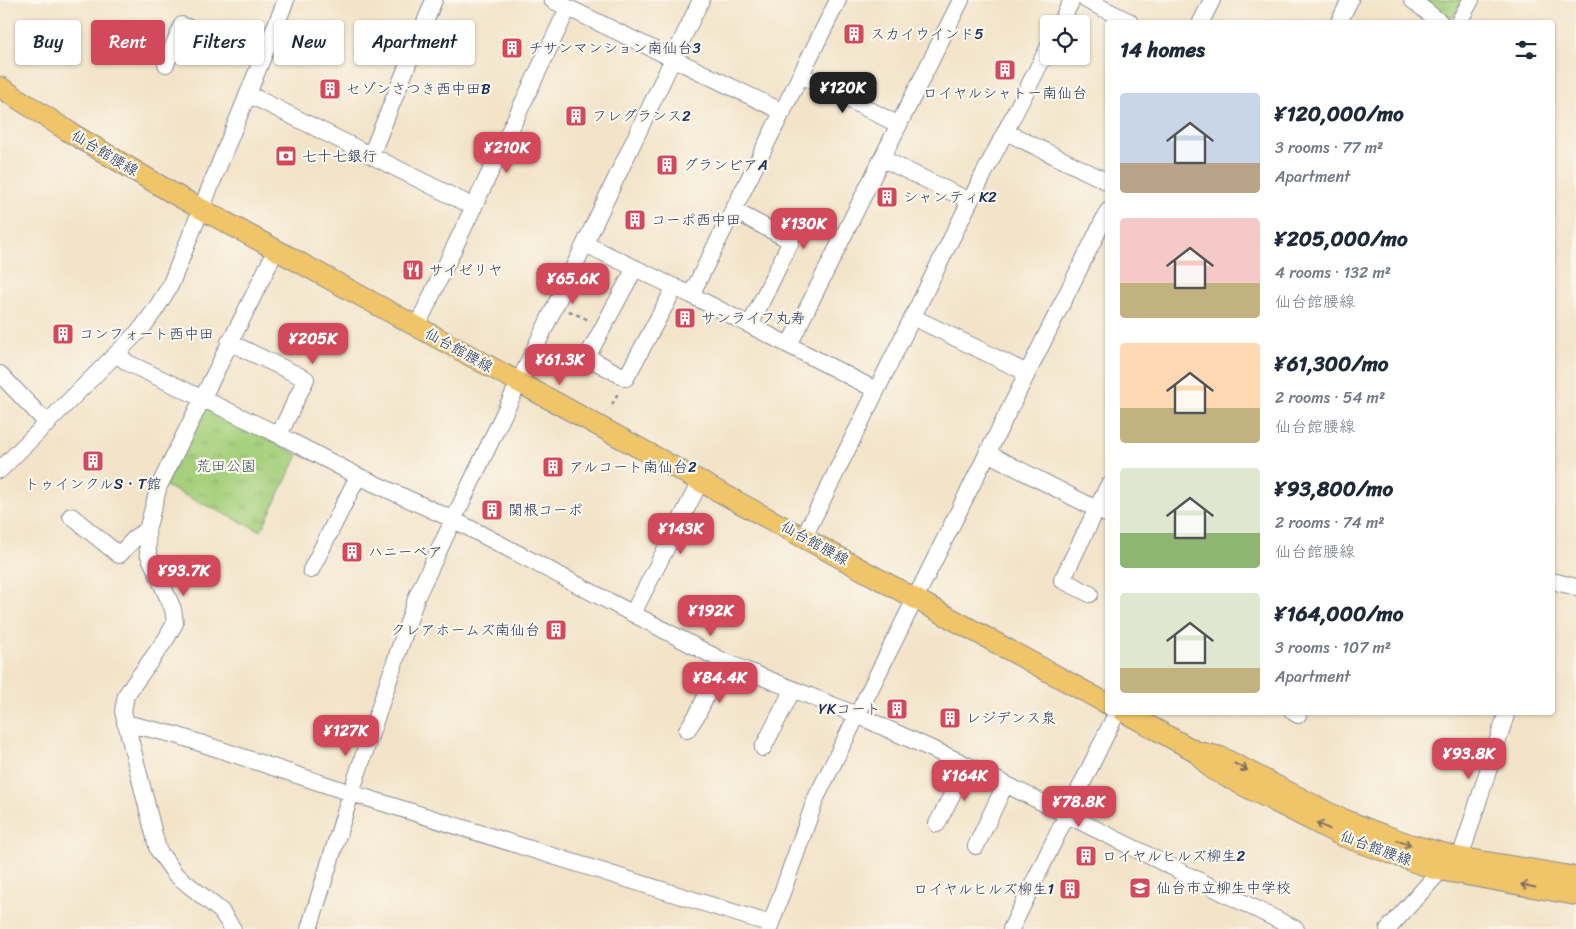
<!DOCTYPE html>
<html lang="en">
<head>
<meta charset="utf-8">
<style>
	:root { --surface:#fff; --page:#f2f2f3; --text:#1f2937; --muted:#747a83; --accent:#d1495b }
	body { margin:0; font-family:Sriracha,"Klee One",sans-serif; background:var(--page); color:var(--text); height:100vh; display:flex; flex-direction:column; font-size:19px; white-space:nowrap }
	* { box-sizing:border-box; margin:0 }
	p { font-size:16px; color:var(--muted) }
	.icon { flex:none; width:28px; height:28px; fill:none; stroke:currentColor; stroke-width:2; stroke-linecap:round; stroke-linejoin:round }
	.map { position:relative; flex:1; overflow:hidden }
	.drawer { position:absolute; left:1105px; top:20px; width:450px; height:695px; display:flex; flex-direction:column; background:var(--surface); border-radius:5px; box-shadow:0 1px 4px #0004 }
	.drawer>* { flex:none }
	.hud { position:absolute; left:15px; top:20px; width:475px; height:45px; display:flex; gap:10px }
	.buttons { position:absolute; left:1040px; top:15px; display:grid; gap:10px }
	.buttons a { display:grid; place-items:center; width:50px; height:50px; border-radius:5px; background:var(--surface); box-shadow:0 1px 4px #0004; font-size:25px }
	.price { position:absolute; translate:-50% -42px; padding:0 11px; border-radius:10px; background:var(--accent); color:#fff; font-size:16px; line-height:32px; filter:drop-shadow(0 1px 2px #0008) }
	.price::after { content:''; position:absolute; left:50%; top:30px; width:15px; height:11px; margin-left:-8px; background:inherit; clip-path:polygon(0 0,100% 0,50% 100%) }
	.price.active { background:#222; color:#fff }
	ul { padding:0; list-style:none }
	li { display:flex; align-items:center; gap:15px; height:125px; padding:0 15px }
	li span { display:grid; place-items:center; flex:none; width:140px; height:100px; border-radius:5px; color:#555 }
	li>.icon { margin-inline-start:auto }
	span .icon { width:60px; height:60px; fill:#fffc; stroke-width:1 }
	li b { font-size:21px }
	h2 { display:flex; justify-content:space-between; align-items:center; height:60px; padding:0 15px; font-size:21px }
	.tag { padding:0 18px; border-radius:5px; background:var(--surface); box-shadow:0 1px 4px #0004; font-size:18px; line-height:45px }
	.tag.active { background:var(--accent); color:#fff }
	.map>svg:first-child { display:block }
</style>
</head>
<body>
<div class="map">
<svg width="1576" height="929" viewBox="0 0 1576 929">
	<defs>
		<pattern id="park-tufts" width="24" height="20" patternUnits="userSpaceOnUse" patternTransform="scale(1.25)"><rect width="24" height="20" fill="#a6d07c"/><path d="M3 7l-1-3M5 7V3M7 7l1-3M15 17l-1-3M17 17v-4M19 17l1-3" fill="none" stroke="#8eb36e"/></pattern>
	</defs>
	<rect width="100%" height="100%" fill="#fbf7ec"/>
	<filter id="ink" filterUnits="userSpaceOnUse"><feTurbulence type="fractalNoise" baseFrequency=".02" numOctaves="2"/><feDisplacementMap in="SourceGraphic" scale="10" xChannelSelector="R" yChannelSelector="G"/><feConvolveMatrix kernelMatrix="1 2 1 2 8 2 1 2 1" color-interpolation-filters="sRGB"/></filter>
	<filter id="wash" filterUnits="userSpaceOnUse"><feTurbulence type="fractalNoise" baseFrequency=".0096" numOctaves="4" result="noise"/><feDisplacementMap in="SourceGraphic" scale="20" xChannelSelector="R" yChannelSelector="G"/><feGaussianBlur stdDeviation="1.12" result="paint"/><feColorMatrix in="noise" values="0 0 0 0 0 0 0 0 0 0 0 0 0 0 0 0 0 1.4 0 .05"/><feComposite in="paint" operator="in"/></filter>
	<g filter="url(#wash)">
		<rect width="100%" height="100%" fill="#f3e4c9"/>
		<path fill="url(#park-tufts)" stroke="#60806d" d="M1425 0H1463L1454 16 1449 19Z
			M209 407 298 455 261 531 165 486 201 409Z"/>
	</g>
	<g filter="url(#ink)">
		<g fill="none" stroke-linecap="round" stroke-linejoin="round">
			<g stroke="#878a94" stroke-width="18">
				<path id="minor" d="M552 0 783 112
					M1086 0 1130 22
					M1412 0 1440 22
					M1201 22 1212 0
					M1339 22 1350 0
					M1459 22 1471 0
					M1060 24 1072 0
					M166 64 182 25 262 59
					M801 75 899 125
					M248 94 474 207
					M1006 132 1108 182
					M371 155 434 0
					M883 159 970 201
					M733 210 791 241 750 325
					M585 244 691 295 876 390
					M635 268 587 357 626 378 675 287
					M691 295 838 0
					M913 317 1027 373
					M417 326 568 8
					M229 342 306 379 279 435
					M789 345 961 0
					M117 354 128 363 279 435 358 476 454 520 723 661 857 715 967 765 1296 929
					M0 374 48 424
					M987 453 1108 515
					M0 470 142 328 155 310 170 286 286 0
					M71 516 119 555 137 536 147 530
					M804 537 970 201 1049 46
					M311 570 358 476
					M1552 581 1576 587
					M1090 594 1062 580 1108 486
					M633 613 700 482
					M1293 712 1298 715 1299 712
					M125 723 176 735 351 793 771 924
					M687 730 697 715 723 661
					M763 748 793 689
					M937 824 967 765
					M976 846 1005 785
					M1460 858 1507 712
					M233 929 221 911 175 874 158 850 123 711 126 695 166 639 175 623 173 609 148 553 147 530 159 486 276 250
					M309 929 351 793 417 596 701 0
					M769 929 816 798 1108 211
					M1011 929 1117 712
					M1388 929 1441 870"/>
			</g>
			<g stroke="#878a94" stroke-width="22">
				<path id="major" d="M0 87 71 133 174 194 1108 704
					M1124 712 1195 751 1221 757 1333 815 1368 829 1412 845 1457 857 1576 877
					M1195 751 1213 770 1342 836 1434 869 1576 895"/>
			</g>
			<path stroke="#878a94" stroke-width="2.5" stroke-dasharray="4 4" stroke-linecap="butt" d="M569 311 591 321
				M612 405 619 391"/>
			<use href="#minor" stroke="#fff" stroke-width="16"/>
			<use href="#major" stroke="#f0c469" stroke-width="20"/>
		</g>
		<defs><path id="oneway-shaft" d="M-6 0H5M1.5-3L5.5 0L1.5 3" fill="none" stroke-width="1.6" stroke-linecap="round" stroke-linejoin="round" transform="scale(1.25)"/></defs>
		<g stroke="#7b7263">
			<use href="#oneway-shaft" transform="translate(1241 767) rotate(28)"/>
			<use href="#oneway-shaft" transform="translate(1323 826) rotate(-153)"/>
			<use href="#oneway-shaft" transform="translate(1404 843) rotate(20)"/>
			<use href="#oneway-shaft" transform="translate(1528 886) rotate(-169)"/>
		</g>
	</g>
	<defs>
		<g id="building-square" transform="scale(1.125)"><rect x="-9" y="-9" width="18" height="18" rx="4" fill="#d1495b" stroke="#fbf7ec"/><path d="M-4-6H4V6H1V3H-1V6H-4ZM-2.5-4.3h1.7v1.8h-1.7ZM.8-4.3h1.7v1.8H.8ZM-2.5-1h1.7V.8h-1.7ZM.8-1h1.7V.8H.8Z" fill="#fff"/></g>
		<g id="bank-square" transform="scale(1.125)"><rect x="-9" y="-9" width="18" height="18" rx="4" fill="#d1495b" stroke="#fbf7ec"/><path d="M-6-4H6V4H-6ZM0-2.3a2.3 2.3 0 1 0 0 4.6a2.3 2.3 0 1 0 0-4.6Z" fill="#fff"/></g>
		<g id="restaurant-square" transform="scale(1.125)"><rect x="-9" y="-9" width="18" height="18" rx="4" fill="#d1495b" stroke="#fbf7ec"/><path d="M-5-6h1v4h1v-4h1v4h1v-4h1v5L-1.5 .5V6h-2V.5L-5-1ZM5-6V6H3V1.5H1.5Q1.5-4 5-6Z" fill="#fff"/></g>
		<g id="school-square" transform="scale(1.125)"><rect x="-9" y="-9" width="18" height="18" rx="4" fill="#d1495b" stroke="#fbf7ec"/><path d="M0-5L7-2L0 1L-7-2ZM-4 1L0 2.5L4 1V4Q0 6-4 4Z" fill="#fff"/></g>
	</defs>
	<g fill-rule="evenodd">
		<use href="#building-square" x="854" y="34"/>
		<use href="#building-square" x="512" y="48"/>
		<use href="#building-square" x="1005" y="70"/>
		<use href="#building-square" x="330" y="89"/>
		<use href="#building-square" x="576" y="116"/>
		<use href="#bank-square" x="286" y="156"/>
		<use href="#building-square" x="667" y="165"/>
		<use href="#building-square" x="887" y="197"/>
		<use href="#building-square" x="635" y="220"/>
		<use href="#restaurant-square" x="413" y="270"/>
		<use href="#building-square" x="685" y="318"/>
		<use href="#building-square" x="63" y="334"/>
		<use href="#building-square" x="93" y="461"/>
		<use href="#building-square" x="553" y="467"/>
		<use href="#building-square" x="492" y="510"/>
		<use href="#building-square" x="352" y="552"/>
		<use href="#building-square" x="556" y="630"/>
		<use href="#building-square" x="897" y="709"/>
		<use href="#building-square" x="950" y="718"/>
		<use href="#building-square" x="1086" y="856"/>
		<use href="#school-square" x="1140" y="888"/>
		<use href="#building-square" x="1070" y="889"/>
	</g>
	<g text-anchor="middle" dominant-baseline="central" stroke-width="4.5" stroke-linejoin="round" paint-order="stroke">
		<g font-size="15" fill="#1b2f5e" stroke="#fbf7ec" text-anchor="start">
			<text x="870" y="34">スカイウインド5</text>
			<text x="528" y="48">チサンマンション南仙台3</text>
			<text x="346" y="89">セゾンさつき西中田B</text>
			<text x="1005" y="93" text-anchor="middle">ロイヤルシャトー南仙台</text>
			<text x="592" y="116">フレグランス2</text>
			<text x="302" y="156">七十七銀行</text>
			<text x="683" y="165">グランビアA</text>
			<text x="903" y="197">シャンティK2</text>
			<text x="651" y="220">コーポ西中田</text>
			<text x="429" y="270">サイゼリヤ</text>
			<text x="701" y="318">サンライフ丸寿</text>
			<text x="79" y="334">コンフォート西中田</text>
			<text x="569" y="467">アルコート南仙台2</text>
			<text x="93" y="484" text-anchor="middle">トゥインクルS・T館</text>
			<text x="508" y="510">関根コーポ</text>
			<text x="368" y="552">ハニーベア</text>
			<text x="540" y="630" text-anchor="end">クレアホームズ南仙台</text>
			<text x="881" y="709" text-anchor="end">YKコート</text>
			<text x="966" y="718">レジデンス泉</text>
			<text x="1102" y="856">ロイヤルヒルズ柳生2</text>
			<text x="1156" y="888">仙台市立柳生中学校</text>
			<text x="1054" y="889" text-anchor="end">ロイヤルヒルズ柳生1</text>
		</g>
		<g font-size="15" fill="#1b2f5e" stroke="#fbf7ec">
			<text transform="translate(105 153) rotate(31)">仙台館腰線</text>
			<text transform="translate(459 350) rotate(29)">仙台館腰線</text>
			<text transform="translate(815 543) rotate(29)">仙台館腰線</text>
			<text transform="translate(1376 848) rotate(20)">仙台館腰線</text>
		</g>
		<g font-size="15" fill="#3e5766" stroke="#fbf7ec">
			<text x="226" y="466">荒田公園</text>
		</g>
	</g>
</svg>
<div class="buttons">
<a><svg class="icon" aria-label="locate" viewBox="0 0 24 24"><circle cx="12" cy="12" r="6"/><path d="M12 2v4M12 18v4M2 12h4M18 12h4"/></svg></a>
</div>
<b class="price active" style="left:843px;top:114px">¥120K</b>
<b class="price" style="left:507px;top:174px">¥210K</b>
<b class="price" style="left:804px;top:250px">¥130K</b>
<b class="price" style="left:573px;top:305px">¥65.6K</b>
<b class="price" style="left:313px;top:365px">¥205K</b>
<b class="price" style="left:560px;top:386px">¥61.3K</b>
<b class="price" style="left:681px;top:555px">¥143K</b>
<b class="price" style="left:184px;top:597px">¥93.7K</b>
<b class="price" style="left:711px;top:637px">¥192K</b>
<b class="price" style="left:720px;top:704px">¥84.4K</b>
<b class="price" style="left:346px;top:757px">¥127K</b>
<b class="price" style="left:1469px;top:780px">¥93.8K</b>
<b class="price" style="left:965px;top:802px">¥164K</b>
<b class="price" style="left:1079px;top:828px">¥78.8K</b>
<div class="hud">
<a class="tag">Buy</a>
<a class="tag active">Rent</a>
<a class="tag">Filters</a>
<a class="tag">New</a>
<a class="tag">Apartment</a>
</div>
<section class="drawer">
<h2>14 homes<svg class="icon" aria-label="filters" viewBox="0 0 24 24"><path d="M4 7h16M4 17h16"/><circle cx="9" cy="7" r="2"/><circle cx="15" cy="17" r="2"/></svg></h2>
<ul>
<li><span style="background:linear-gradient(#c9d6e8 70%,#b9a48a 0)"><svg class="icon" aria-label="home" viewBox="0 0 24 24"><path d="M3 11l9-7 9 7M6 9v11h12V9"/></svg></span><div><b>¥120,000/mo</b><p>3 rooms · 77 m²</p><p>Apartment</p></div></li>
<li><span style="background:linear-gradient(#f6c9c9 65%,#c2b280 0)"><svg class="icon" aria-label="home" viewBox="0 0 24 24"><path d="M3 11l9-7 9 7M6 9v11h12V9"/></svg></span><div><b>¥205,000/mo</b><p>4 rooms · 132 m²</p><p>仙台館腰線</p></div></li>
<li><span style="background:linear-gradient(#ffd9b3 65%,#c2b280 0)"><svg class="icon" aria-label="home" viewBox="0 0 24 24"><path d="M3 11l9-7 9 7M6 9v11h12V9"/></svg></span><div><b>¥61,300/mo</b><p>2 rooms · 54 m²</p><p>仙台館腰線</p></div></li>
<li><span style="background:linear-gradient(#dfe7d0 65%,#8fb573 0)"><svg class="icon" aria-label="home" viewBox="0 0 24 24"><path d="M3 11l9-7 9 7M6 9v11h12V9"/></svg></span><div><b>¥93,800/mo</b><p>2 rooms · 74 m²</p><p>仙台館腰線</p></div></li>
<li><span style="background:linear-gradient(#dfe7d0 75%,#c2b280 0)"><svg class="icon" aria-label="home" viewBox="0 0 24 24"><path d="M3 11l9-7 9 7M6 9v11h12V9"/></svg></span><div><b>¥164,000/mo</b><p>3 rooms · 107 m²</p><p>Apartment</p></div></li>
</ul>
</section>
</div>
</body>
</html>
